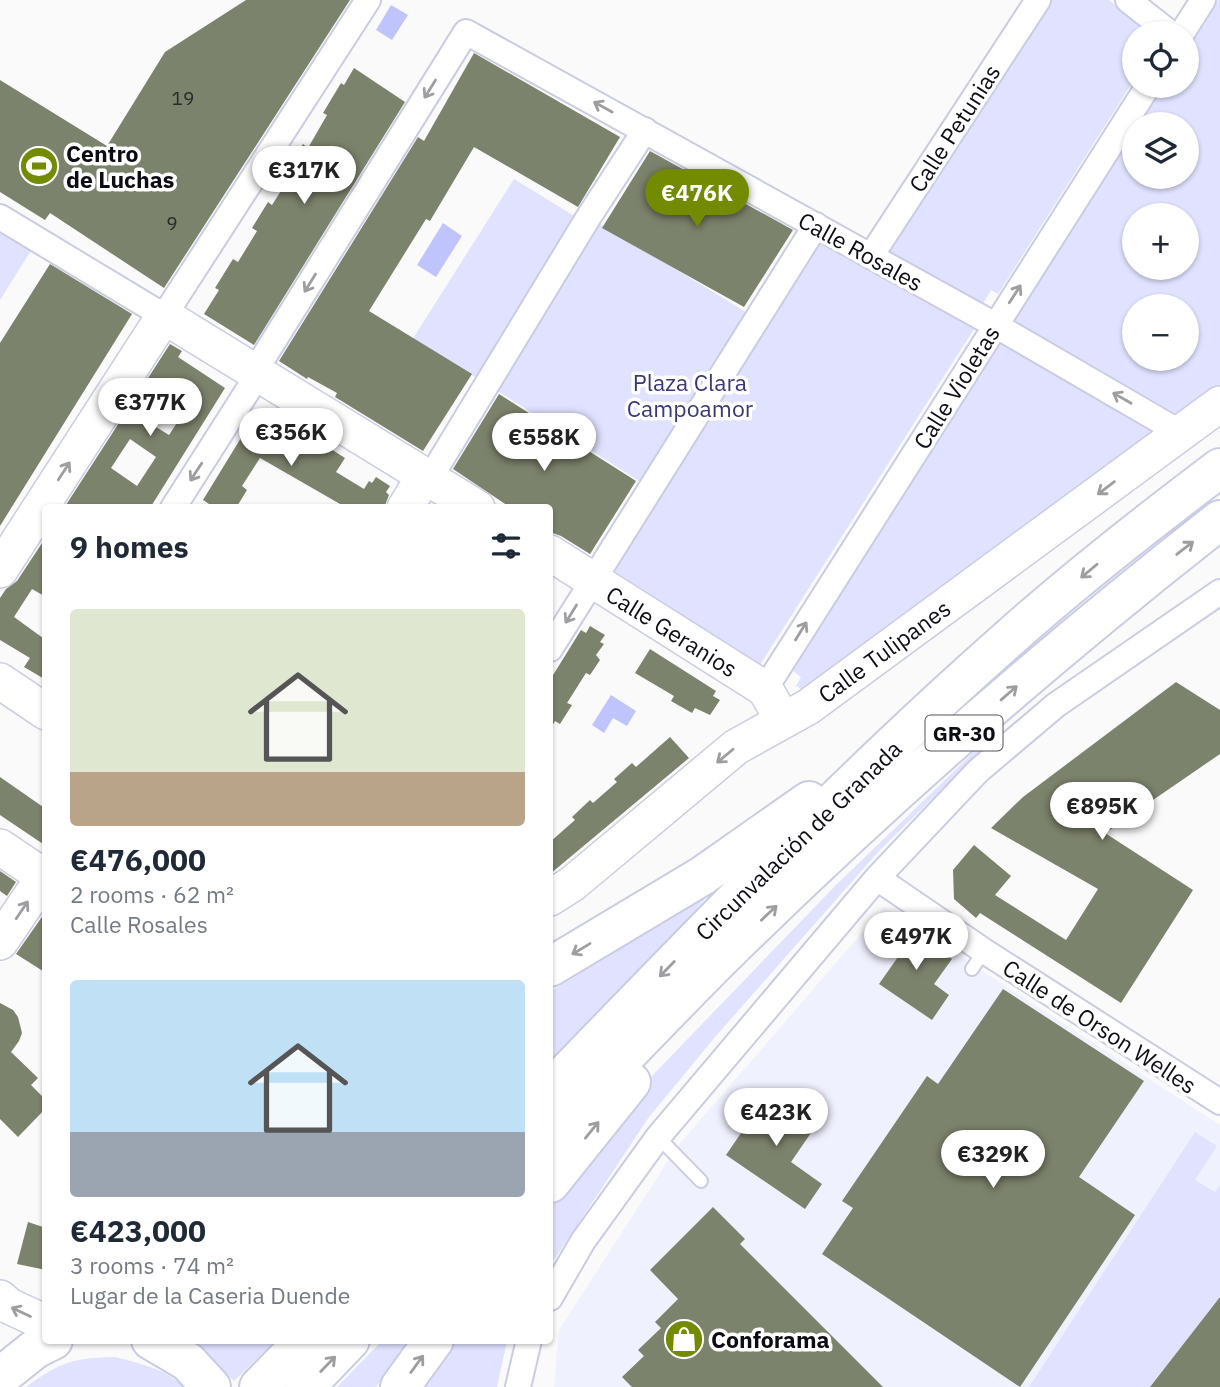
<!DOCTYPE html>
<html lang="en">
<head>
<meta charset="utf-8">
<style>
	:root { --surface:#fff; --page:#f2f2f3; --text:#1f2937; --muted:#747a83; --accent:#738b00 }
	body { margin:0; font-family:"IBM Plex Sans",sans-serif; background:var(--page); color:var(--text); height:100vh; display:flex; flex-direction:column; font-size:26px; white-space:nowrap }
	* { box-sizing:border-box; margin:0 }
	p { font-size:23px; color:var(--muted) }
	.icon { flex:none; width:38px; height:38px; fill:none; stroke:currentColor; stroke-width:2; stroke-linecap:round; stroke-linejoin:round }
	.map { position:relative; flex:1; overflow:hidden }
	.drawer { position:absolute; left:42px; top:504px; width:511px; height:840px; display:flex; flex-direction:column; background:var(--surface); border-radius:7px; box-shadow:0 2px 5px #0004 }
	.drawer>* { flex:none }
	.buttons { position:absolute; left:1122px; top:21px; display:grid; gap:14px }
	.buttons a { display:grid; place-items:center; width:77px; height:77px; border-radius:50%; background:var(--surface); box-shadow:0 2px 5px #0004; font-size:35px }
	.price { position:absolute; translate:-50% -60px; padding:0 16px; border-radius:24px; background:#fff; color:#222; font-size:23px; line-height:46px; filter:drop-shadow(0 2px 4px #0008) }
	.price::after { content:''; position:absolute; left:50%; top:42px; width:21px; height:16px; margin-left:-10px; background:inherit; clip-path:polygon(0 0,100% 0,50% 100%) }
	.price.active { background:var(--accent); color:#fff }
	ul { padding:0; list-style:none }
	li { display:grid; align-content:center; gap:14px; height:371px; padding:0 28px }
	li span { display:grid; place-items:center; height:217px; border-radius:7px; color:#555 }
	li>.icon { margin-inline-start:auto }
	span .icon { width:126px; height:126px; fill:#fffc; stroke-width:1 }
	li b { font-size:30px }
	h2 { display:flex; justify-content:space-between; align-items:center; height:84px; padding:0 28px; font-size:30px }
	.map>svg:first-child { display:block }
</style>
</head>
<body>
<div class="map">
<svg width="1220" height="1387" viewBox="0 0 1220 1387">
	<rect width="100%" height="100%" fill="#fafafa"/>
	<path fill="#f0f1fe" d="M884 907 1220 1125V1387H554L559 1330 677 1147Z"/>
	<path fill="#e0e2ff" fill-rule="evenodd" d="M1052 0H1109L1150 33H1134V80L998 294 991 290 983 304 887 253Z
		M1218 0H1220V388L1181 417 1011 319 1134 129V177H1186V124H1137L1162 86H1186L1187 48ZM1134 215H1186V268H1134ZM1134 306H1186V359H1134Z
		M514 179 576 217 588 218 608 228 746 312 767 320 816 242 974 329 760 665 611 569 658 493 487 384 412 340Z
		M0 225 34 246 0 300Z
		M998 343 1159 432 808 693 796 686 801 677 789 668Z
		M978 748 981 751 879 851 715 1037 649 1117 550 1266V1199L568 1174 652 1076 835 886Z
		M709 894 677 932 550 1062V992Z
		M1195 1132 1217 1146 1195 1180 1215 1192 1220 1185V1297L1150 1387H1029Z
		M192 1341H275L234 1381Z
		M382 1341H410L376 1387H337Z
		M453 1341H507L497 1387H421Z
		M115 1357C139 1363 166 1369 184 1387H26C60 1362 73 1358 115 1357Z"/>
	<path fill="#c0c4fc" d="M391 5 408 15 392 40 376 30Z
		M443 223 462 236 436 277 417 265Z
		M611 695 636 711 627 726 613 718 604 733 592 725Z"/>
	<path fill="#7c836c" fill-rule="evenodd" d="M246 0H350L164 288 50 213 45 220 0 192V80L107 146 165 52Z
		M474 53 620 137 578 207 474 147 430 221 426 219 369 311 472 374 423 451 335 397 337 393 308 377 307 379 279 361 418 137 424 141Z
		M354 68 405 102 254 345 204 314 219 290 215 288 233 259 238 262 257 231 252 228 268 202 272 205 293 172 288 169 303 144 308 148 327 115 323 113 341 83 344 85Z
		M650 151 793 230 744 307 602 228Z
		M50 264 132 314 0 526V343Z
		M170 344 182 351 178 357 225 388 150 508H64ZM163 389 188 406 169 435 143 419ZM130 439 156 457 137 486 111 468Z
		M499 394 636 481 590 554 561 536 550 532V508H511L453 469Z
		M265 412 279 420 275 427 304 443 309 435 345 458 336 472 364 489 369 481 372 483 376 477 390 486 386 492 389 495 384 508H347L260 458 242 486 247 490 236 508H215L203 500 255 415 261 418Z
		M46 537V597L32 589 14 617 43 638 46 635V680L24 667 30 658 0 640V598L6 589 17 581Z
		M590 626 605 635 600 642 604 644 596 655 600 660 590 675 586 673 567 703 572 705 560 724 555 721 550 730V680L581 630 586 633Z
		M650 649 716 691 713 696 720 700 710 715 695 708 692 713 671 701 674 696 635 673Z
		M1176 682 1220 710V754L1105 833 1193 890 1121 1003 980 913 976 918 954 899 953 870 974 845 1011 876 995 895 1066 940 1098 889 991 828 1023 797Z
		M670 737 689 758 550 874V842L575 820 572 817 590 800 593 803 617 782 614 779 632 763 636 767Z
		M0 777 46 809V846L0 815Z
		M0 871 16 882 7 896 0 891Z
		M46 911V973L16 954Z
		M893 919 952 959 934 984 949 995 932 1020 879 984 905 947 884 932Z
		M1003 989 1144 1081 1079 1177 1135 1215 1020 1387 822 1254 853 1208 842 1201 927 1076 938 1084Z
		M0 1003 13 1010 18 1017 22 1033 19 1041 11 1052 38 1078 31 1085 46 1100V1108L18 1137 0 1119Z
		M764 1088 817 1124 791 1162 822 1184 805 1209 726 1155 752 1117 747 1114Z
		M713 1207 745 1239 740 1244 883 1387H632L622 1377 644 1356 638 1350 661 1328 655 1322 678 1299 650 1270Z
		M28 1222 46 1228V1270L17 1264Z
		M1220 1297V1387H1150Z"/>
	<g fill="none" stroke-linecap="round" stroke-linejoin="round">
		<g stroke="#cacce5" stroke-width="16">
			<path id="lane" d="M972 969 984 951
				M658 1137 701 1181"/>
		</g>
		<g stroke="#cacce5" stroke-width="28">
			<path id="street" d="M1128 0 1170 33
				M1182 33 1203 0
				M0 217 164 316 368 0
				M871 256 1038 0
				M255 371 466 32 995 325 1181 433
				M430 478 588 218 645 130
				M173 508 259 373
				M550 649 816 225
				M765 689 1148 86
				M877 878 984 951 1220 1102
				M550 1298 583 1241 658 1137 877 878 978 771 1056 705 1220 592
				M518 1387 529 1340"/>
		</g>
		<g stroke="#cacce5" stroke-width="38">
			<path id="secondary" d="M405 508 425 475
				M550 553 765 689 783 720
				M0 570 164 316 477 508
				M0 681 46 712
				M0 847 46 878
				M550 898 572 884 736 747 808 707 1220 404
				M0 942 44 877
				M0 1298 9 1306 46 1323"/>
		</g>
		<g stroke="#cacce5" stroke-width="42">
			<path id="primary" d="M151 1340 188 1362 211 1387
				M0 1377 35 1349 53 1340"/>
		</g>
		<g stroke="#cacce5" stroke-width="42">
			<path id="highway" d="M550 967 702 876 809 801
				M550 1090C698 937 846 782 1006 641 1074 580 1147 523 1220 468
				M550 1134C606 1076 662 1017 719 960 877 804 1045 657 1220 520
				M550 1183 631 1082
				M259 1387 305 1340
				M305 1387 350 1340
				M400 1387 434 1340"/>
		</g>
		<use href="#lane" stroke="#fff" stroke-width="12"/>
		<use href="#street" stroke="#fff" stroke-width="24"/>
		<use href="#secondary" stroke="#fff" stroke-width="35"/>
		<use href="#primary" stroke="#fff" stroke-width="38"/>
		<use href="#highway" stroke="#fff" stroke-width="38"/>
	</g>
	<defs><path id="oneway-shaft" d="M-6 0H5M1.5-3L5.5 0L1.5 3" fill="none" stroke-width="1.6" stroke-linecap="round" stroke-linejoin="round" transform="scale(1.75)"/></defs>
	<g stroke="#9e9ea1">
		<use href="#oneway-shaft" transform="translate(430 89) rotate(122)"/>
		<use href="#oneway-shaft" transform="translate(603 107) rotate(-151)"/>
		<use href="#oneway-shaft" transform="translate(310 283) rotate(122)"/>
		<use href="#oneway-shaft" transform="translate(1015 294) rotate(-57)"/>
		<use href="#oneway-shaft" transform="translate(1122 398) rotate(-150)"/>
		<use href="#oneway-shaft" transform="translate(64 471) rotate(-57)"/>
		<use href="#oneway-shaft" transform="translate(196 472) rotate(123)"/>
		<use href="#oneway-shaft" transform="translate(1106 488) rotate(143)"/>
		<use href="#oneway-shaft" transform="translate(1185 548) rotate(-38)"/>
		<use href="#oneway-shaft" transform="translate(1089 571) rotate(140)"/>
		<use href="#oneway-shaft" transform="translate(571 614) rotate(122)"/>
		<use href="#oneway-shaft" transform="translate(801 631) rotate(-58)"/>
		<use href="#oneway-shaft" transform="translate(1009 693) rotate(-41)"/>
		<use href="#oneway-shaft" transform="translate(725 756) rotate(140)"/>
		<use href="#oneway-shaft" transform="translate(22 910) rotate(-56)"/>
		<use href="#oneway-shaft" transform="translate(769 913) rotate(-43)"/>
		<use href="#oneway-shaft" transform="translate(581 949) rotate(149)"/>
		<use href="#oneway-shaft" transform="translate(667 969) rotate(134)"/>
		<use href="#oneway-shaft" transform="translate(592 1130) rotate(-51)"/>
		<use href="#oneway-shaft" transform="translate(21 1312) rotate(-155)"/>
		<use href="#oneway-shaft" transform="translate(328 1364) rotate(-46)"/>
		<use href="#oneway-shaft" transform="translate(417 1364) rotate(-54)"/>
	</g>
	<defs>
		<g id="stadium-disc" transform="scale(2.0125)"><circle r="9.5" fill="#738b00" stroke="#fff"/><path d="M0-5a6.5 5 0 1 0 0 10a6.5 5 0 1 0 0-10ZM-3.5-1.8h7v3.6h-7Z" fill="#fff"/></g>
		<g id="shop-disc" transform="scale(2.0125)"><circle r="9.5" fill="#738b00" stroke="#fff"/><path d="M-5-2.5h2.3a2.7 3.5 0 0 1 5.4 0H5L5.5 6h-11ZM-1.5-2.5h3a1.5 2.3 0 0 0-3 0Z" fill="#fff"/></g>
	</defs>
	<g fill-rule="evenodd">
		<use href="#stadium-disc" x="39" y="166"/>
		<use href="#shop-disc" x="684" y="1339"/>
	</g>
	<g text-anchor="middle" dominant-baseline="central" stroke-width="7" stroke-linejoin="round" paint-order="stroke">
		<g font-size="19" fill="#282a2b">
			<text x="183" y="98">19</text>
			<text x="172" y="223">9</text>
		</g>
		<rect fill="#fff" stroke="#55555b" stroke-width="2" x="925.5" y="715.5" width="77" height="35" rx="5"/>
		<g font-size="21" font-weight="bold" fill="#0c0c15">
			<text x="964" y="733">GR-30</text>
		</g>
		<g font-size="23" fill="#0c0c15" stroke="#fff">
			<text transform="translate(954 128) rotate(-57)">Calle Petunias</text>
			<text transform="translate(861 251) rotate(29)">Calle Rosales</text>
			<text transform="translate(956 387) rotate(-58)">Calle Violetas</text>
			<text transform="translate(672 631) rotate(32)">Calle Geranios</text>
			<text transform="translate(884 651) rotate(-36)">Calle Tulipanes</text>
			<text transform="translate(798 840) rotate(-44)">Circunvalación de Granada</text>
			<text transform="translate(1100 1026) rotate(33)">Calle de Orson Welles</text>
		</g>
		<g font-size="23" font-weight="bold" fill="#0c0c15" stroke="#fff" text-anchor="start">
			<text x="66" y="153">Centro<tspan x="66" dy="26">de Luchas</tspan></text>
			<text x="711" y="1339">Conforama</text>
		</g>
		<g font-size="23" fill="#393778" stroke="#fff">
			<text x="690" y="382">Plaza Clara<tspan x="690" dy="26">Campoamor</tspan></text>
		</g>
	</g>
</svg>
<div class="buttons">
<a><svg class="icon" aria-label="locate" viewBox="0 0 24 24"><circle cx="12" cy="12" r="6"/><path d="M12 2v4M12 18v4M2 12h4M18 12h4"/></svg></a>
<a><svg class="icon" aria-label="layers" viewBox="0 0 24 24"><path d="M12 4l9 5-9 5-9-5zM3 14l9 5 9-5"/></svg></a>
<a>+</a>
<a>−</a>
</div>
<b class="price" style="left:304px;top:206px">€317K</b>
<b class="price active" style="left:697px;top:229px">€476K</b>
<b class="price" style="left:150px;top:438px">€377K</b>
<b class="price" style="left:291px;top:468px">€356K</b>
<b class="price" style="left:544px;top:473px">€558K</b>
<b class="price" style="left:1102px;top:842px">€895K</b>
<b class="price" style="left:916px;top:972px">€497K</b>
<b class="price" style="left:776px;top:1148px">€423K</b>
<b class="price" style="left:993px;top:1190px">€329K</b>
<section class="drawer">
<h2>9 homes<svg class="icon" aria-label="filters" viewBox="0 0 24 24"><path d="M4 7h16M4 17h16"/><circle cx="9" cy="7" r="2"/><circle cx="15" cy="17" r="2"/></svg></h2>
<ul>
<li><span style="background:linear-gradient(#dfe7d0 75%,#b9a48a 0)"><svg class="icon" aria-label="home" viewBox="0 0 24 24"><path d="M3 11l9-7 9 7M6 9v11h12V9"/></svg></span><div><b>€476,000</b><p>2 rooms · 62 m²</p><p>Calle Rosales</p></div></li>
<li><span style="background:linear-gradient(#bfe0f5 70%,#9aa5b1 0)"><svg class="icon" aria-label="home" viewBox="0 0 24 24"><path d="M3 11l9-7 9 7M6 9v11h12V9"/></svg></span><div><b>€423,000</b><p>3 rooms · 74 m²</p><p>Lugar de la Caseria Duende</p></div></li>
</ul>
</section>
</div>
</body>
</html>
